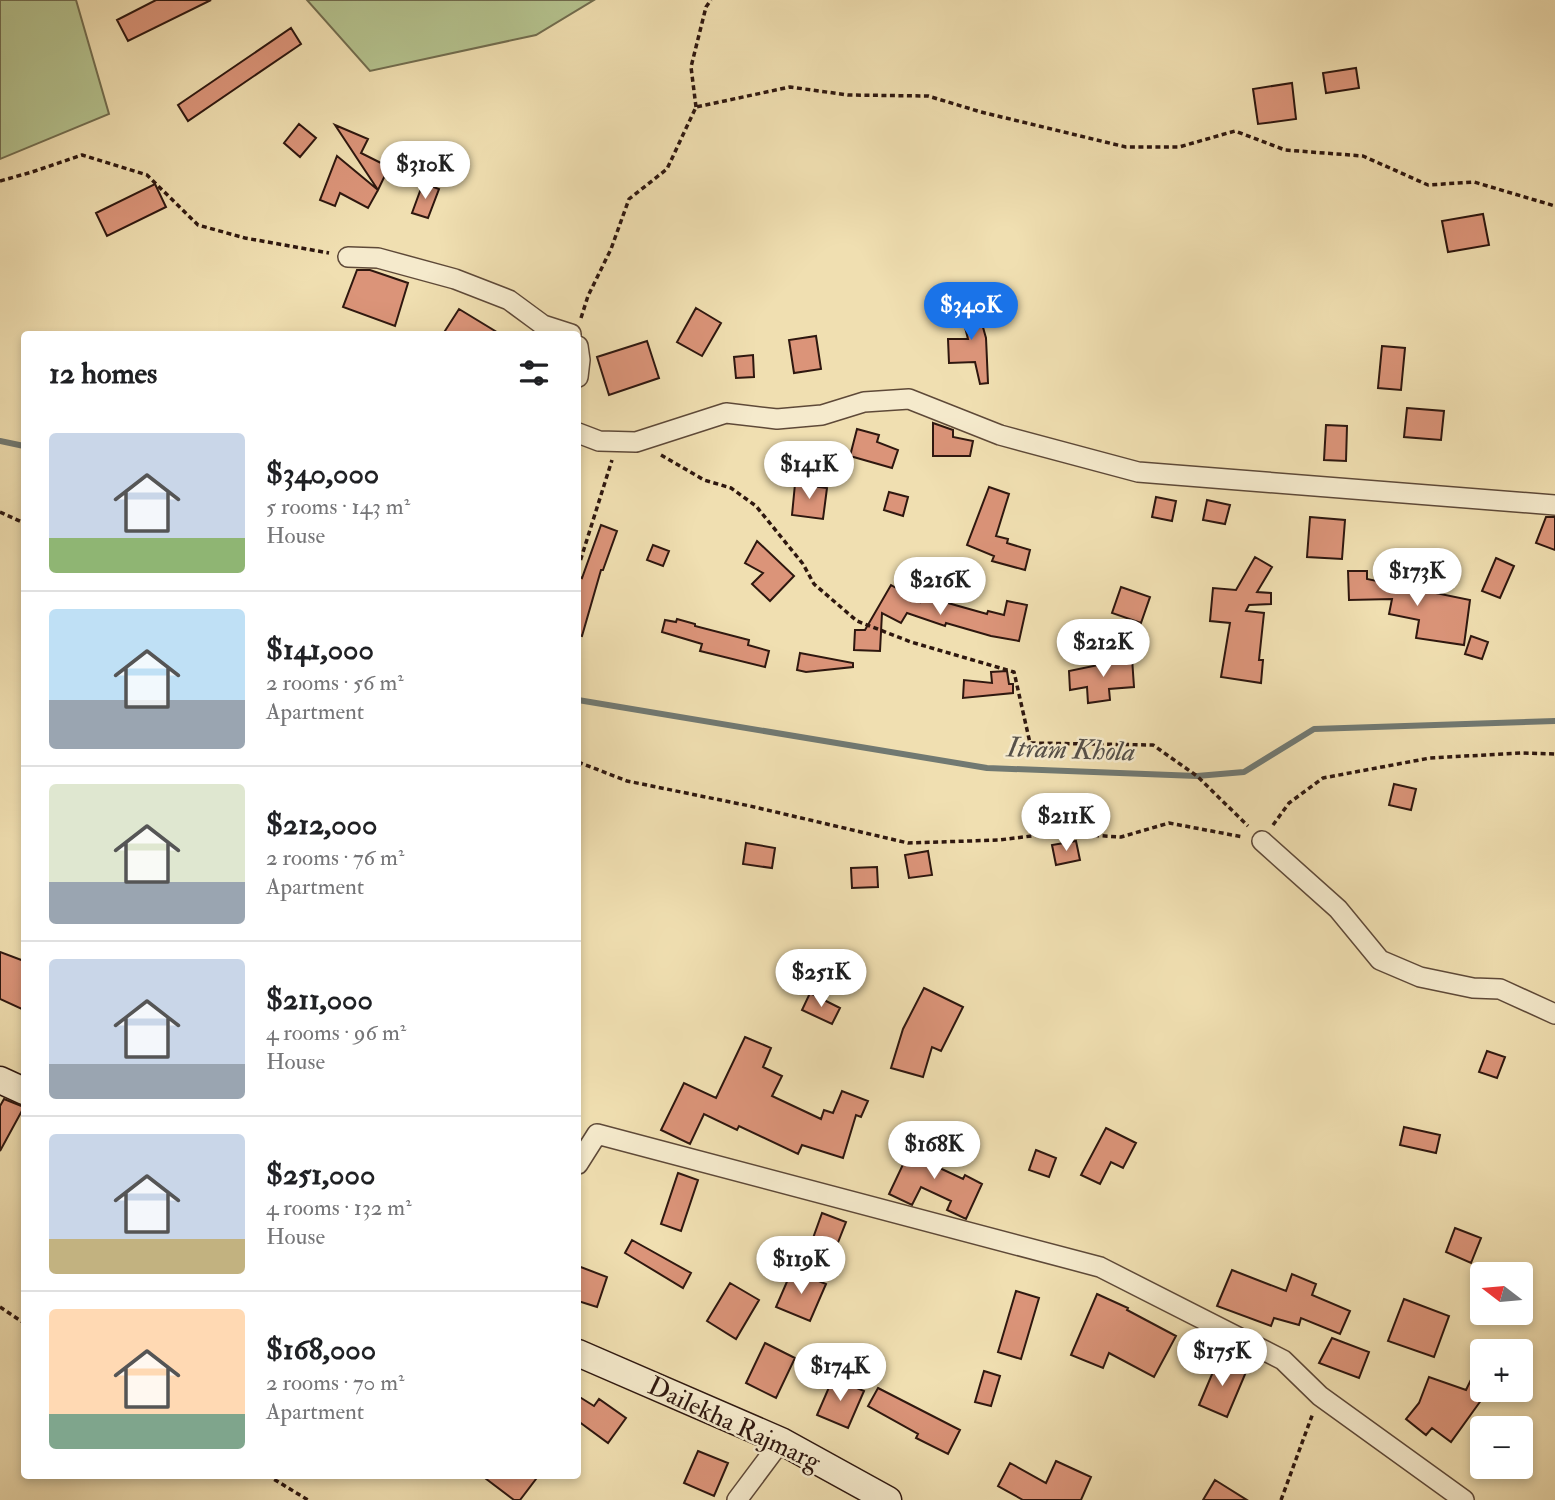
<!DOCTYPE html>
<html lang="en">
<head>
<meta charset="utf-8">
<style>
	:root { --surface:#fff; --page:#f6f6f6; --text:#202124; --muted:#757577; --line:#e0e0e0; --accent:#1a73e8 }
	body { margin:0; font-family:"IM FELL Double Pica",serif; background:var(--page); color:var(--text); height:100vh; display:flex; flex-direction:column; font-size:26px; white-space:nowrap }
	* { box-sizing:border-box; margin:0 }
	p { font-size:23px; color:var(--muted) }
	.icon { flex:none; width:38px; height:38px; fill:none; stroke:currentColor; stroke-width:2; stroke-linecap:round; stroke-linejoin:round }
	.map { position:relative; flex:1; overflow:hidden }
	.panel { position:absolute; left:21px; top:331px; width:560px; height:1148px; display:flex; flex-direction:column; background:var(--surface); border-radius:7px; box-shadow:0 4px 10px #0003 }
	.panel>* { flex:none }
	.needle { width:46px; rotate:286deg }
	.fabs { position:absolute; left:1470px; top:1262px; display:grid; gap:14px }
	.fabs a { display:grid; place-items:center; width:63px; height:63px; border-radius:7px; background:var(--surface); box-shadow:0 4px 10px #0003; font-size:35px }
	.price { position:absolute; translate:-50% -60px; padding:0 16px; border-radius:24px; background:#fff; color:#222; font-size:23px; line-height:46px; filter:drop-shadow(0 2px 4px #0008) }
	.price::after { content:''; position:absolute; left:50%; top:42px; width:21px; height:16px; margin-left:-10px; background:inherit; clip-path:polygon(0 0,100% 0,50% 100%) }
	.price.selected { background:var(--accent); color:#fff }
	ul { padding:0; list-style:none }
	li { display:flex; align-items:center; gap:21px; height:175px; padding:0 28px }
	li+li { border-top:2px solid var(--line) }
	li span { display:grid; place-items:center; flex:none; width:196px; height:140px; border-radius:7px; color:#555 }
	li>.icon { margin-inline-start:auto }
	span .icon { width:84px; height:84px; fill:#fffc; stroke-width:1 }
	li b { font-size:30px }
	h2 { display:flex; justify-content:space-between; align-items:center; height:84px; padding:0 28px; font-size:30px }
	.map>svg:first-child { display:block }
</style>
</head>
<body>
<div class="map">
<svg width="1555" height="1500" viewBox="0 0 1555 1500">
	<rect width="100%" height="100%" fill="#f0dfb1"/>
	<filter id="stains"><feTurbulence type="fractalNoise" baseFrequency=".00286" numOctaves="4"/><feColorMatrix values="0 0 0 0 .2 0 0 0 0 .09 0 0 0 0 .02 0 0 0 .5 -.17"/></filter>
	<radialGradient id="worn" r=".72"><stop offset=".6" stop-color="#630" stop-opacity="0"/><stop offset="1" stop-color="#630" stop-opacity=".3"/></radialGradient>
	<path fill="#b5c38f" stroke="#726d4f" stroke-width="2" d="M0 0H76L109 114 0 159Z
		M307 0H594L536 35 370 71Z"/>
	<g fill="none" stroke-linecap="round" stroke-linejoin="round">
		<path stroke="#717972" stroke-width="6" d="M0 441 24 446
			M578 700 987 768 1197 776 1244 772 1314 729 1555 721"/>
	</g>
	<path fill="#db9479" stroke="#2e170f" stroke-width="2" d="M156 0H211L128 41 117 20Z
		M291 28 301 44 188 121 178 105Z
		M1356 68 1359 88 1326 93 1323 73Z
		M1292 83 1296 119 1258 124 1253 89Z
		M299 124 316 138 300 157 284 143Z
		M335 125 368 139 361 153 389 167 378 190Z
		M337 156 378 190 368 208 340 193 335 206 320 200Z
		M423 183 439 189 428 218 412 213Z
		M155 184 166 207 107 236 96 213Z
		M1483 214 1489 245 1448 252 1442 221Z
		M357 270H370L408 283 395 326 343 307Z
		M975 299 986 338 988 383 980 384 975 362 949 363 948 339H968L959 304Z
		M696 308 721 323 702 356 677 342Z
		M459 309 500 334H443Z
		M816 336 821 369 794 373 789 340Z
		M647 341 659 378 609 395 597 357Z
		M1382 346 1405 348 1401 390 1378 388Z
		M753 355 754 377 736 378 734 357Z
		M1407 408 1444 411 1441 440 1404 437Z
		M933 423 953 430V437L973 441 970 456H933Z
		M1326 425 1347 426 1346 461 1324 460Z
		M857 429 879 435 877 442 898 450 892 468 850 456Z
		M795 484 827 488 823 519 792 515Z
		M989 487 1009 494 996 536 1008 539 1007 543 1030 550 1025 570 992 561 994 556 967 545Z
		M889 492 908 497 903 516 884 510Z
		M1156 497 1176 501 1172 521 1152 517Z
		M1207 500 1230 505 1225 524 1203 520Z
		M1310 517 1345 520 1342 559 1307 557Z
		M1546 517H1555V550L1536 543Z
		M601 525 617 531 603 570H601L582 636 578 635V576L582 578Z
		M757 541 794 576 770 601 752 584 763 573 745 563Z
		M653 545 669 551 663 566 647 560Z
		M1255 557 1272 567 1257 592 1271 593V604L1249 605 1246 611 1264 613 1259 660H1263L1261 683 1221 677 1230 623 1210 621 1213 588 1236 590Z
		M1496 558 1514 566 1500 598 1482 591Z
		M1348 571H1367V579L1470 600 1464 645 1416 638 1419 620 1389 614 1392 599 1349 600Z
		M891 585 920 602 925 588 951 596 948 603 987 614 988 611 1004 615 1007 601 1027 605 1019 641 991 636 946 623 945 626 907 613 901 623 882 613 880 651 854 650 855 630H865Z
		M1121 587 1150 597 1141 623 1112 613Z
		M677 619 695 624V626L749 640 748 645 769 651 765 667 700 651 702 644 662 632 665 620 676 622Z
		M1471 636 1488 642 1482 659 1465 654Z
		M800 653 853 663V667L806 672 797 670Z
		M1132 658 1134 687 1109 689 1110 700 1088 703 1087 687 1070 690 1069 671Z
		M1007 671 1009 684H1013V693L963 698 964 680 992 683 991 672Z
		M1394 784 1416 789 1411 810 1389 805Z
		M1076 841 1080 860 1056 865 1052 845Z
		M746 843 775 848 772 868 743 864Z
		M928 851 932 875 909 878 905 855Z
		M877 867 878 887 852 888 851 868Z
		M0 952 24 961V1010L0 999Z
		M924 988 963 1007 941 1051 932 1047 923 1077 891 1068 903 1029Z
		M810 993 840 1008 832 1024 802 1010Z
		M745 1037 771 1048 763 1067 782 1076 772 1096 821 1119 824 1110 833 1113 842 1091 868 1101 861 1117 856 1115 843 1158 802 1145 798 1154 739 1126 737 1130 704 1114 690 1144 661 1130 684 1083 716 1098Z
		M1487 1051 1505 1057 1497 1078 1479 1072Z
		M4 1099 24 1107 0 1151V1106Z
		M1404 1127 1440 1135 1436 1153 1400 1145Z
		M1106 1128 1136 1143 1123 1168 1111 1162 1100 1184 1081 1175Z
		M915 1139 938 1150 931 1164 963 1179 965 1175 982 1184 966 1219 947 1210 951 1201 921 1187 912 1205 889 1194Z
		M1036 1150 1056 1158 1049 1177 1029 1170Z
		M678 1173 698 1180 681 1231 661 1224Z
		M822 1213 846 1222 835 1250 812 1241Z
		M1455 1228 1481 1238 1471 1263 1446 1252Z
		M632 1240 691 1273 683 1288 625 1253Z
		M578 1266 607 1277 597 1307 578 1301Z
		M792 1270 826 1284 810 1321 776 1307Z
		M1232 1270 1286 1291 1292 1274 1316 1284 1312 1295 1350 1311 1340 1334 1301 1318 1299 1325 1274 1318 1271 1326 1217 1306Z
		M730 1283 759 1300 736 1339 707 1321Z
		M1016 1291 1039 1298 1021 1359 998 1352Z
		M1097 1294 1128 1308 1127 1310 1176 1336 1154 1377 1109 1353 1103 1368 1071 1355Z
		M1404 1299 1449 1316 1434 1357 1388 1341Z
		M1332 1338 1369 1352 1359 1378 1319 1363Z
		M765 1343 795 1358 776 1398 746 1383Z
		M1482 1357V1399L1451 1442 1432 1428 1426 1435 1406 1419 1419 1403 1429 1377 1466 1390Z
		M1218 1360 1246 1372 1227 1417 1199 1405Z
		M984 1371 1000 1376 991 1406 975 1402Z
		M833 1378 864 1391 848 1428 817 1415Z
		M878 1388 960 1430 948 1454 916 1438 918 1434 868 1406Z
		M578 1396 594 1406 599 1399 626 1418 608 1443 578 1421Z
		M698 1451 728 1463 714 1496 684 1483Z
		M1056 1461 1091 1477 1081 1500H1023L998 1486 1010 1463 1046 1483Z
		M481 1475H539L520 1500H514Z
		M1215 1480 1247 1500H1203Z"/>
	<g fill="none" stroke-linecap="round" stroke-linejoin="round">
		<g stroke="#5e4938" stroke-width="22">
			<path id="street" d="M348 257 378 258 455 279 509 300 543 325 571 334
				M578 346 580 360 578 377
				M578 433 599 441 636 442 726 413 777 419 822 415 864 402 909 399 1000 435 1138 472 1555 505
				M1262 841 1338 909 1380 960 1420 977 1473 988 1500 989 1555 1014
				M578 1164 597 1134 1100 1267 1283 1360 1320 1396 1464 1500
				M737 1500 781 1441"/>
		</g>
		<g stroke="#2e170f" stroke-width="29">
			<path id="secondary" d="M0 1080 24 1091
				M578 1353 781 1441 888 1500"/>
		</g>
		<path stroke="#2e170f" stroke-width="3.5" stroke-dasharray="5 3.5" stroke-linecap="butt" d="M696 107 691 67 706 7 711 0
			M0 181 32 172 82 155 147 175 198 225 245 238 329 253
			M581 318 588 296 611 249 629 199 667 169 696 107 790 87 848 95 928 96 981 112 1126 147H1179L1235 131 1285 150 1363 156 1428 185 1474 182 1555 206
			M661 455 704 480 731 488 756 506 803 564 814 584 857 621 911 642 1014 672 1030 743 1153 745 1197 776 1248 826
			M0 512 24 523
			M578 568 612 460
			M578 762 627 781 750 806 908 843 999 840 1056 833 1121 837 1169 823 1243 837
			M1273 825 1289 803 1323 778 1430 758 1521 753 1555 754
			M0 1307 24 1323
			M267 1475 308 1500
			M1281 1500 1313 1413"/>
		<use href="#street" stroke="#f5eacc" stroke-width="19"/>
		<use href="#secondary" stroke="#f5eacc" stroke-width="26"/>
	</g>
	<g text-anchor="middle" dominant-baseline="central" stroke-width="5" stroke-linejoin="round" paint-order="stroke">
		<g font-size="26" fill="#2e170f" stroke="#f5eacc">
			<text transform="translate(734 1424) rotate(25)">Dailekha Rajmarg</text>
		</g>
		<g font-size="28" font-style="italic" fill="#555049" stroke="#f5eacc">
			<text transform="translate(1071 750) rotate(2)">Itram Khola</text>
		</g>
	</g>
	<rect width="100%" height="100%" filter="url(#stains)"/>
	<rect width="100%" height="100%" fill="url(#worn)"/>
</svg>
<div class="fabs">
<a><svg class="needle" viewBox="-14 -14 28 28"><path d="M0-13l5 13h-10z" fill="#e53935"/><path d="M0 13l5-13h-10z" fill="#757577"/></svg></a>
<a>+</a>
<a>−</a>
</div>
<b class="price" style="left:425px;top:201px">$310K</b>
<b class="price selected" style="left:971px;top:342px">$340K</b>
<b class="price" style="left:809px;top:501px">$141K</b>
<b class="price" style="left:1417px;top:608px">$173K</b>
<b class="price" style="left:940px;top:617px">$216K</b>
<b class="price" style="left:1103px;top:679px">$212K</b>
<b class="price" style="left:1066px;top:853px">$211K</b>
<b class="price" style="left:821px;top:1009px">$251K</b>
<b class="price" style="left:934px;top:1181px">$168K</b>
<b class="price" style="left:801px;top:1296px">$119K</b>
<b class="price" style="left:1222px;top:1388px">$175K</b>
<b class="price" style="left:840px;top:1403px">$174K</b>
<section class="panel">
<h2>12 homes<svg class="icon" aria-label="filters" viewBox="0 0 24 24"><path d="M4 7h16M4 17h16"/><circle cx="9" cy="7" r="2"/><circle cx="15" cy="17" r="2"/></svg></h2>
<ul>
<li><span style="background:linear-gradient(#c9d6e8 75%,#8fb573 0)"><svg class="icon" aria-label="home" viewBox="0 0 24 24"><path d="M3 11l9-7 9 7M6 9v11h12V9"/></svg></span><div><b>$340,000</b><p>5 rooms · 143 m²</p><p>House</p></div></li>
<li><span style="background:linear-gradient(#bfe0f5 65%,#9aa5b1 0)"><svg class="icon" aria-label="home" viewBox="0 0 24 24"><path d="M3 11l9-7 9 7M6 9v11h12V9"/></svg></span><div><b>$141,000</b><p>2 rooms · 56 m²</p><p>Apartment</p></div></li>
<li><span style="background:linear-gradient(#dfe7d0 70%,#9aa5b1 0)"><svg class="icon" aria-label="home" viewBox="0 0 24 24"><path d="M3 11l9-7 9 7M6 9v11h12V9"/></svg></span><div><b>$212,000</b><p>2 rooms · 76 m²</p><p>Apartment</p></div></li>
<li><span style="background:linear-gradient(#c9d6e8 75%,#9aa5b1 0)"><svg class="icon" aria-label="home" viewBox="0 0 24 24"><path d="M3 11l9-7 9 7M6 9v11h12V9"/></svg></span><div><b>$211,000</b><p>4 rooms · 96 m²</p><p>House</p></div></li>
<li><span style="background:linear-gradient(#c9d6e8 75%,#c2b280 0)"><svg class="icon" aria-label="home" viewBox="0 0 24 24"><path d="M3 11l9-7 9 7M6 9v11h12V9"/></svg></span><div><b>$251,000</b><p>4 rooms · 132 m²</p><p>House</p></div></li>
<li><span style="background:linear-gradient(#ffd9b3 75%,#7fa58c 0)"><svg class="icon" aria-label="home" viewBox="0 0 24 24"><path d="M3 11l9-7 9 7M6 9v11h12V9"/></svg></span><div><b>$168,000</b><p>2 rooms · 70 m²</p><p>Apartment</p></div></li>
</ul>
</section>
</div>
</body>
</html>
